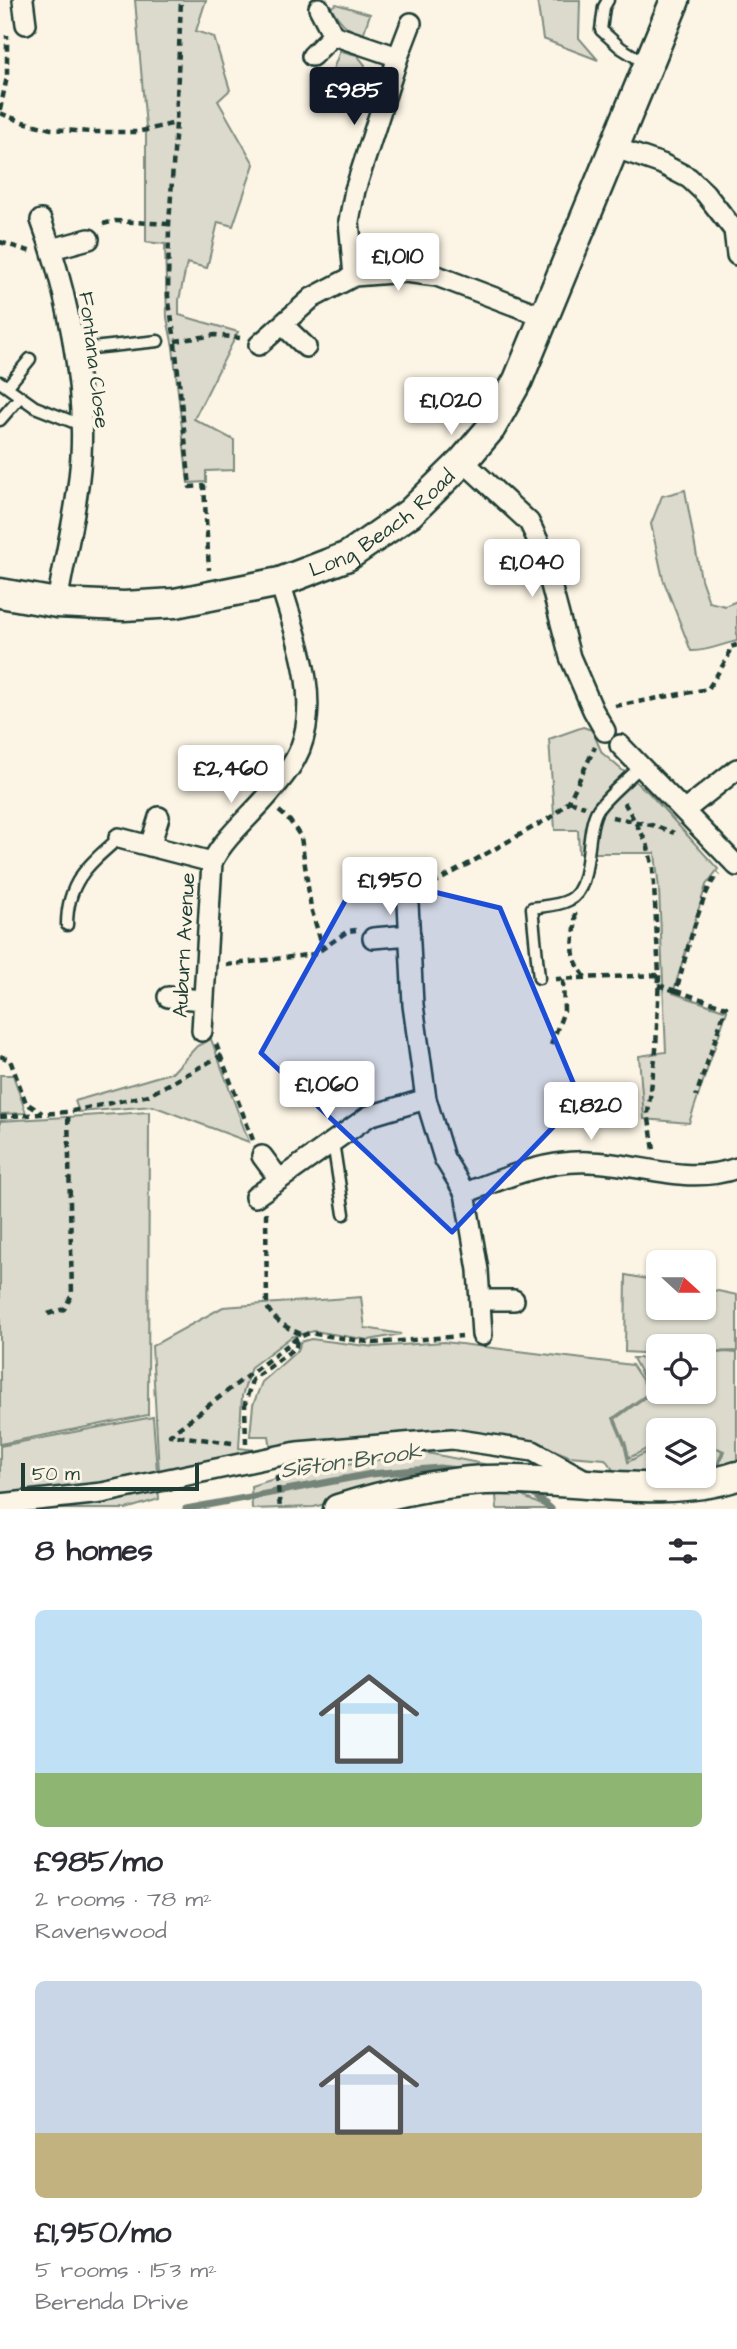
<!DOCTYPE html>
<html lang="en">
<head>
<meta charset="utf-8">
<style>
	:root { --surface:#fff; --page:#f2f2f3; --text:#2b2b33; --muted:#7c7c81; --accent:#111827 }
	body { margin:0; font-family:"Architects Daughter",sans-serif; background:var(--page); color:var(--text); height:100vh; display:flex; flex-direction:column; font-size:26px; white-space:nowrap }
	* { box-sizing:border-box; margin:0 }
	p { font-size:23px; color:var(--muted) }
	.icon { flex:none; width:38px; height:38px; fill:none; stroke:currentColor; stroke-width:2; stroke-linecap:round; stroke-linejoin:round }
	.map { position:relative; height:1509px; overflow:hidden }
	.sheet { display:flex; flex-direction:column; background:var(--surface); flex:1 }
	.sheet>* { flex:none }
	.needle { width:46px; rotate:111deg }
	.tools { position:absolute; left:646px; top:1250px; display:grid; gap:14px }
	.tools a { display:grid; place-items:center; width:70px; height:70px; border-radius:10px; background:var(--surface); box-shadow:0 2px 5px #0004; font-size:35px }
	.scale { position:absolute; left:21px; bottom:18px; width:178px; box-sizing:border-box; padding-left:7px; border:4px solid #1f3d34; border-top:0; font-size:19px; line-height:24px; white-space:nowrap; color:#1f3d34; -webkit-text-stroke:5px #fcf5e5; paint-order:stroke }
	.price { position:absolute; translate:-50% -60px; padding:0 16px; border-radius:7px; background:#fff; color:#222; font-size:23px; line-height:46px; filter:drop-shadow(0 2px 4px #0008) }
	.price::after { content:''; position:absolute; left:50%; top:42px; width:21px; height:16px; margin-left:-10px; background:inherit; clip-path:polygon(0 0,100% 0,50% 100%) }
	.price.active { background:var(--accent); color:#fff }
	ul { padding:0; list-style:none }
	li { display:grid; align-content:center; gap:14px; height:371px; padding:0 35px }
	li span { display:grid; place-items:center; height:217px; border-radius:10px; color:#555 }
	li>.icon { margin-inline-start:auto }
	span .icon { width:126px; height:126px; fill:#fffc; stroke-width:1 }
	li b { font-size:30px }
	h2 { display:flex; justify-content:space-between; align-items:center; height:84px; padding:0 35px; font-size:30px }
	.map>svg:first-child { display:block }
</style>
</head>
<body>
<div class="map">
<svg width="737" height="1509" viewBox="0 0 737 1509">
	<rect width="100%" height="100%" fill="#fcf5e5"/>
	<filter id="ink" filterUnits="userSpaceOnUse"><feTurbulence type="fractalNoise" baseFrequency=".0143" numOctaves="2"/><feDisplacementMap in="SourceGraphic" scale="14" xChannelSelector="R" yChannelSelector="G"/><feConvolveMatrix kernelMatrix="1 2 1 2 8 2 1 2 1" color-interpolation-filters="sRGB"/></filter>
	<g filter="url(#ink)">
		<path fill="#dcdacc" stroke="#7e8c80" stroke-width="2" d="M135 0H206L196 31 214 37 230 90 218 101 254 164 233 226 218 222 207 268 187 263 179 300V315L238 332 194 419 234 440V470L206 471V482L188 483 173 347 167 318 165 244 146 242V127Z
			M537 0H580L579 38 598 60 543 39Z
			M336 4 370 14 363 35C347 30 339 21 331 7Z
			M340 51 357 55 365 65 358 91 349 82 332 72Z
			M685 490 701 579 709 602 725 606 737 601V641C722 644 706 652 691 651L663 579 651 524 662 496Z
			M583 727 592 730 602 753 649 793 718 869 706 885 673 993 727 1011 689 1123 644 1119 639 1056 666 1052 659 889 655 853H579L578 830H555L549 739Z
			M211 1039 249 1142 153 1106 79 1112 75 1101 173 1072 197 1046Z
			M0 1075H13L26 1113 0 1114Z
			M149 1112 148 1415 0 1444V1121Z
			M626 1275 658 1281V1307H704V1288L737 1295V1351L704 1352V1346H658V1354L625 1352Z
			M361 1297 365 1328 401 1334 369 1340 314 1331 291 1337 251 1367 242 1396 239 1448 257 1450 256 1455 159 1472 152 1346 223 1307Z
			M311 1339 374 1347 444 1342 632 1365 650 1392 613 1418 624 1444 628 1462 658 1446V1475L619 1478 605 1459 569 1456 546 1447 453 1433 319 1439 271 1448 269 1436H250L253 1405 262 1382 299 1349 300 1342Z
			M725 1352 737 1353V1463L717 1471 724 1451 717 1448 722 1451 715 1471 704 1474V1430H658V1443L629 1458 626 1444 615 1419 651 1393 633 1358H658V1391H704V1355Z
			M153 1417 159 1499 126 1509H0V1446Z
			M427 1453 484 1464 486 1472 421 1476 314 1507 252 1509 251 1486 304 1470Z
			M496 1495H520L550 1509H497Z"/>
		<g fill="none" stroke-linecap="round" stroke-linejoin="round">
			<path stroke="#758479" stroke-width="7" d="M528 1489 551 1509
				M186 1509 371 1474 439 1468 459 1470"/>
			<g stroke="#1f3d34" stroke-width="15">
				<path id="lane" d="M608 0 604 7 601 30 621 48 645 63
					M73 350 158 341
					M0 382 35 407 81 425
					M7 387 30 359
					M0 420 20 397
					M67 925C67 882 88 865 119 838
					M539 978 532 908C543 906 558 906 569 900 594 888 584 831 598 809 607 796 628 779 640 767
					M333 1142 344 1214"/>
			</g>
			<g stroke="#1f3d34" stroke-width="24">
				<path id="street" d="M23 0 26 24
					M319 8 333 35 398 57 355 190 349 221 354 276
					M312 56 333 35
					M398 57 411 23
					M613 147 662 164 689 178 705 193 734 230 737 255
					M41 220C67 290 85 381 81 456 78 505 65 555 57 603
					M52 249 89 239
					M283 325 306 347
					M259 345 312 298 354 276 405 272 437 276 545 317
					M463 461 529 522 541 547 570 657 593 710 605 731
					M620 745 737 866
					M684 811 737 769
					M119 838 212 862
					M150 846 159 817
					M408 903 413 1005 426 1099 444 1158 465 1193 478 1270 482 1335
					M373 938 410 935
					M168 997 203 1000
					M202 1031 212 862C226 835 250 817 270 793 281 780 293 766 300 749 321 695 295 634 280 582
					M262 1156 279 1179
					M465 1193C504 1178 546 1160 589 1162 639 1163 687 1186 737 1168
					M255 1197 369 1116 426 1099
					M480 1300H514
					M0 1504 102 1493 297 1452 452 1439 533 1451 587 1481"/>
			</g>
			<g stroke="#1f3d34" stroke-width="33">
				<g id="secondary">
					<path id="s1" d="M0 593 57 603 124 606 175 603 280 582 348 556 410 513 463 461 491 428 518 380 675 0"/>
					<path d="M338 1509C386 1494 435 1483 485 1480 563 1476 664 1501 737 1476"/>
				</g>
			</g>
			<path stroke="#1f3d34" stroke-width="4.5" stroke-dasharray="7 5" stroke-linecap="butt" d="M0 110 7 77V35
				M0 113 23 122 51 129 90 132H137L176 123
				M103 224 115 221 169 224
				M0 242 32 252
				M174 334 168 296 169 224 176 123 181 0
				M175 341 215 335 240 338
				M175 343 190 487 204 486 209 570
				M615 706 708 689 728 657 730 647 737 645
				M569 801 585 806
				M624 802 647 843 653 868 659 975 656 1050 648 1113 654 1150
				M279 811 290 821 301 837 311 908 323 949
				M612 817 656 826 674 833
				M422 890 553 816 569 801 595 747
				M575 913C577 943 565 950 585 977
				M226 965 315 954 348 931 356 930
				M555 979 659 975
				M658 985 676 991C683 968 702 885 719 874
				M676 991 726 1007 696 1096
				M216 1044 253 1140
				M551 1045 564 1011 563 979
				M0 1056 10 1060 26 1103 42 1113
				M0 1117 68 1112 149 1095 222 1055
				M266 1212 267 1307C275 1322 287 1328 303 1335
				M48 1314 64 1309 72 1295 68 1112
				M232 1443 170 1435 297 1338 309 1333 374 1343 462 1336
				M246 1444 245 1404 252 1380 296 1347 297 1339
				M277 1475 280 1509"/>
			<use href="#lane" stroke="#fcf5e5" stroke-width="10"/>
			<use href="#street" stroke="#fcf5e5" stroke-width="19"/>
			<use href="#secondary" stroke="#fcf5e5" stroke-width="28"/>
		</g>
	</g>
	<path fill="#1d4ed8" fill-opacity="0.2" stroke="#1d4ed8" stroke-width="5" stroke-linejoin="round" d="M360 874 500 908 580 1099 452 1232 261 1053Z"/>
	<g text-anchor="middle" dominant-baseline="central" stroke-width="7" stroke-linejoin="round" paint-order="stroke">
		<g font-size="21" fill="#1f3d34" stroke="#fcf5e5">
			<text transform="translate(94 360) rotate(83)">Fontana Close</text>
			<text stroke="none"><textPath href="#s1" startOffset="402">Long Beach Road</textPath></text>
			<text transform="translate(184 945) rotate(-87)">Auburn Avenue</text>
		</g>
		<g font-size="23" font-style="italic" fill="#435a51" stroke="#fcf5e5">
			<text transform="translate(351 1461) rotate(-8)">Siston Brook</text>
		</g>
	</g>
</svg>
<div class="tools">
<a><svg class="needle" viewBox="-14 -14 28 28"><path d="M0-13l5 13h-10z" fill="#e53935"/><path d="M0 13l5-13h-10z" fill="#7c7c81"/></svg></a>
<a><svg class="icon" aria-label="locate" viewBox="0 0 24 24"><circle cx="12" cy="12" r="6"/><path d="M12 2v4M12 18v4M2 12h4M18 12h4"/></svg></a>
<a><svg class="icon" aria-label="layers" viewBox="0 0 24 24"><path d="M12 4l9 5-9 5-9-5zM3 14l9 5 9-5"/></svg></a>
</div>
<div class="scale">50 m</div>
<b class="price active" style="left:354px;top:127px">£985</b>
<b class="price" style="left:398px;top:293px">£1,010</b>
<b class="price" style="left:451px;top:437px">£1,020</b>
<b class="price" style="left:532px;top:599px">£1,040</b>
<b class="price" style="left:231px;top:805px">£2,460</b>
<b class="price" style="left:390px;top:917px">£1,950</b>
<b class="price" style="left:327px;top:1121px">£1,060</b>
<b class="price" style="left:591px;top:1142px">£1,820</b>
</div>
<section class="sheet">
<h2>8 homes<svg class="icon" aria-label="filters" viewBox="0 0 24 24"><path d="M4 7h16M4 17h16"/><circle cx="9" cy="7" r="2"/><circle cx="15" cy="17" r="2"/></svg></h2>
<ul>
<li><span style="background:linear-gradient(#bfe0f5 75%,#8fb573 0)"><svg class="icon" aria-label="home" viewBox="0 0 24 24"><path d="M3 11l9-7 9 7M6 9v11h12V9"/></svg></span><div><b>£985/mo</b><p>2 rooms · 78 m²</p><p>Ravenswood</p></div></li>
<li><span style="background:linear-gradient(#c9d6e8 70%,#c2b280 0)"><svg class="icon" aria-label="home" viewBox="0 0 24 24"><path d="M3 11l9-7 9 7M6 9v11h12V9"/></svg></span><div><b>£1,950/mo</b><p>5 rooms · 153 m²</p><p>Berenda Drive</p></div></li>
</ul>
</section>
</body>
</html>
